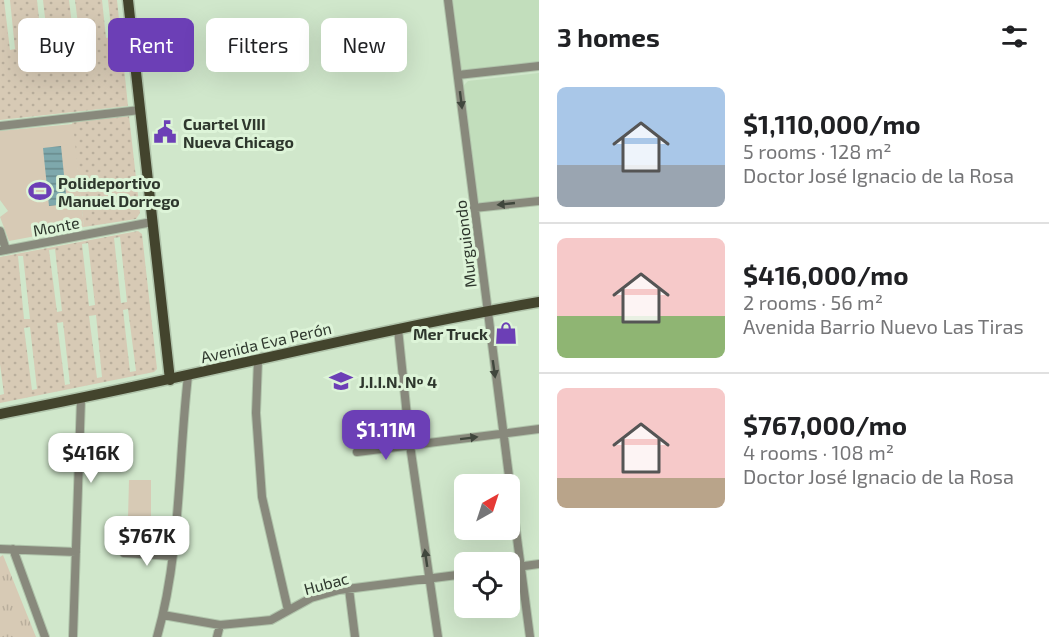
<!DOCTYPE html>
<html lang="en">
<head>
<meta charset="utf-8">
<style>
	:root { --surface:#fff; --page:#f2f2f2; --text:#202124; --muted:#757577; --line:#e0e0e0; --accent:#6c3fb6 }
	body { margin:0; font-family:"Exo 2",sans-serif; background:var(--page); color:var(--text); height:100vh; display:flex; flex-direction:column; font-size:22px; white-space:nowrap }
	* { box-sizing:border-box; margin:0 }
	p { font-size:20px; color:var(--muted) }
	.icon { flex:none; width:33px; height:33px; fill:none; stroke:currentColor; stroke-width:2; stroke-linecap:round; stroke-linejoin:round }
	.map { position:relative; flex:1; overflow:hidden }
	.side { display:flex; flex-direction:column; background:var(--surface); width:510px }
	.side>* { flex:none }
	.guide { position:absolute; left:18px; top:18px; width:430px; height:54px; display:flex; gap:12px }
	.needle { width:39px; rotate:39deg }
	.buttons { position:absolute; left:454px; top:474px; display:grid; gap:12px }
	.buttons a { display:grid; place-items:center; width:66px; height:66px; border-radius:9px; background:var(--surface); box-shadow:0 6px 24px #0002; font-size:30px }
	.price { position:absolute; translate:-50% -51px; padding:0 14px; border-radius:12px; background:#fff; color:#222; font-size:20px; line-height:39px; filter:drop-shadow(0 2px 3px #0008) }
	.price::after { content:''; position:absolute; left:50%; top:36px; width:18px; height:14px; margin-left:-9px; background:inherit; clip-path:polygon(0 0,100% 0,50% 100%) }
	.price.current { background:var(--accent); color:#fff }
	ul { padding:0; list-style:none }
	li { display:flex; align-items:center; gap:18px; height:150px; padding:0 18px }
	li+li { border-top:2px solid var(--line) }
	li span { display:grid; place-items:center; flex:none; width:168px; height:120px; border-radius:9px; color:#555 }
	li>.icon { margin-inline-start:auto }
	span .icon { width:72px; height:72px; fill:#fffc; stroke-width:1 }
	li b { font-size:26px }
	h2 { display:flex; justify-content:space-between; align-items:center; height:72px; padding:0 18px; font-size:26px }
	.pill { padding:0 21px; border-radius:9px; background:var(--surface); box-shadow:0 6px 24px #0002; font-size:21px; line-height:54px }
	.pill.current { background:var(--accent); color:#fff }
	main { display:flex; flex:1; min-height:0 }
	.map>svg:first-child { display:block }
</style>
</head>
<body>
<main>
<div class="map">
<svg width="539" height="637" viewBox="0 0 539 637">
	<defs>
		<pattern id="grass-dots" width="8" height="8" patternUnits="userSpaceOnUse" patternTransform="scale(1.5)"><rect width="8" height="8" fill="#d7cab5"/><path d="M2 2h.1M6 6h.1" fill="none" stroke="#b9ae9c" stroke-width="1.8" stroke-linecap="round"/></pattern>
		<pattern id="park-tufts" width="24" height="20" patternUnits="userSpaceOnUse" patternTransform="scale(1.5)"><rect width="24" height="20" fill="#d7cab5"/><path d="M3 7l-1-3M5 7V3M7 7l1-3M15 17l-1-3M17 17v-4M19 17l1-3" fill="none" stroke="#b9ae9c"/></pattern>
		<pattern id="water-rules" width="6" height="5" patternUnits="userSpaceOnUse" patternTransform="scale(1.5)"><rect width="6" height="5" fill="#7ea8ac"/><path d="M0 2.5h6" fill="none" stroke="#688a8c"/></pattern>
	</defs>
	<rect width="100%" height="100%" fill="#d0e7cb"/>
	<path fill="#c2debc" d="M453 0H539V65L464 72 461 67Z
		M539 73V201L479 206 463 86 468 81Z"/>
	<path fill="url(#grass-dots)" fill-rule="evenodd" d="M0 0H4L10 50 15 49 10 0H37L42 46 48 44 43 0H69L74 41 80 40 75 0H102L106 38 112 37 108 0H117L128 106 0 120Z
		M129 116 140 213 136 219 84 227 72 122Z
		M138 231 142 234 157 369 154 372 0 403V395L4 394 0 364V257ZM120 237 127 302 121 303 114 238ZM88 243 95 305 89 306 82 244ZM55 249 62 311 57 312 49 250ZM18 256H23L30 319H24ZM128 309 136 371 130 372 123 310ZM96 315 102 377 97 378 89 316ZM63 322 70 384 65 385 57 323ZM30 327 37 389 32 390 24 328Z"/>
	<path fill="url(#park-tufts)" d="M3 555 36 637H0V557Z"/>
	<path fill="#d7cab5" d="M73 124 84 227 9 241 0 217 8 211 0 200V131Z
		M129 480H151V519L128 518Z"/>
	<path fill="url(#water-rules)" d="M61 146 67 204 49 206 43 148Z"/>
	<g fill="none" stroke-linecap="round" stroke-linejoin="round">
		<g stroke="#b0c4ab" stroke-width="10">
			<path id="minor" d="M448 0 510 484
				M458 75 539 66
				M0 126 140 110
				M474 208 539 201
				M0 231 6 250
				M0 251 152 222
				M398 329 410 445 438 637
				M258 360 256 413 262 497 288 610
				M357 452 539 429
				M510 485 530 637
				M0 549 76 552
				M13 549 45 637
				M124 553 172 556
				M510 568 539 564
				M349 589 355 637
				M163 615 220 625 271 620 311 598 339 590 465 574
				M73 637 81 399
				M157 637C181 553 178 462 188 376
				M217 637 220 625"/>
		</g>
		<g stroke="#b0c4ab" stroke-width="13">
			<path id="major" d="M128 0 170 380
				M0 414C181 380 358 333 539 302"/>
		</g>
		<use href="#minor" stroke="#88897c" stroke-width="8"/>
		<use href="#major" stroke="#43442d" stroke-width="10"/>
	</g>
	<defs><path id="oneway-solid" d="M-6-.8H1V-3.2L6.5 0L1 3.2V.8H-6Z" transform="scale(1.5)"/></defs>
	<g fill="#40473d">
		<use href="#oneway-solid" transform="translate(461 100) rotate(83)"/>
		<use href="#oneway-solid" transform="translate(506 204) rotate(174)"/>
		<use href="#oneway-solid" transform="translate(494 369) rotate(82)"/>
		<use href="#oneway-solid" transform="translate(469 438) rotate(-7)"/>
		<use href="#oneway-solid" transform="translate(426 558) rotate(-98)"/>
	</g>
	<defs>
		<g id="civic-bare" transform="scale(1.8)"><path d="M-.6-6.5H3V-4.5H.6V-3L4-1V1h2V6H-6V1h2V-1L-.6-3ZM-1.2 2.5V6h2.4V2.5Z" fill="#6c3fb6" stroke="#ddf4d8" stroke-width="2.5" paint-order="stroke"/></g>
		<g id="stadium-bare" transform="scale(1.8)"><path d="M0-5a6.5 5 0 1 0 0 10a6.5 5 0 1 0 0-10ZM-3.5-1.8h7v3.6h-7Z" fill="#6c3fb6" stroke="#ddf4d8" stroke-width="2.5" paint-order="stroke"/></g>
		<g id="shop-bare" transform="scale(1.8)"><path d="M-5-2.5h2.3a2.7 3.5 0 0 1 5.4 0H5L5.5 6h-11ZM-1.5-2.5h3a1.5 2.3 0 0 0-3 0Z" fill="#6c3fb6" stroke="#ddf4d8" stroke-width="2.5" paint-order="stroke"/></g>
		<g id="school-bare" transform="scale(1.8)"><path d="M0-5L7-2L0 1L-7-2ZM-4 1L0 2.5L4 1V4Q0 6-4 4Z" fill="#6c3fb6" stroke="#ddf4d8" stroke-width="2.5" paint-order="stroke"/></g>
	</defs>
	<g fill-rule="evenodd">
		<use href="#civic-bare" x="165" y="132"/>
		<use href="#stadium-bare" x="40" y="191"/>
		<use href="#shop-bare" x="506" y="333"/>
		<use href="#school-bare" x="341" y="381"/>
	</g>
	<g text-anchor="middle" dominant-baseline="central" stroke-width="6" stroke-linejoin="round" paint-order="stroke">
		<g font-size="16" font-weight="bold" fill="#2e372d" stroke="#ddf4d8" text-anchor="start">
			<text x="183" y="123">Cuartel VIII<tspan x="183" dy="18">Nueva Chicago</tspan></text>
			<text x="58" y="182">Polideportivo<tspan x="58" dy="18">Manuel Dorrego</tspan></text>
			<text x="488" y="333" text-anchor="end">Mer Truck</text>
			<text x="359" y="381">J.I.I.N. Nº 4</text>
		</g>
		<g font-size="16" fill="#2e372d" stroke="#ddf4d8">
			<text transform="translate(56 226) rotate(-11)">Monte</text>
			<text transform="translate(465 244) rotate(-97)">Murguiondo</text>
			<text transform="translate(266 342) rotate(-13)">Avenida Eva Perón</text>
			<text transform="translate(326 583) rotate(-15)">Hubac</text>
		</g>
	</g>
</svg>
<div class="buttons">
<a><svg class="needle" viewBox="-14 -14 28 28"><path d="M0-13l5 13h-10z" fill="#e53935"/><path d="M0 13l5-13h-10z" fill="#757577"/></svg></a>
<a><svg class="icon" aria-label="locate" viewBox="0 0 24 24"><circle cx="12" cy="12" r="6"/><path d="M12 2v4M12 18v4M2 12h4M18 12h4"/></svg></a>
</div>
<b class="price current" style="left:386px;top:461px">$1.11M</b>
<b class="price" style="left:91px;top:484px">$416K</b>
<b class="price" style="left:147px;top:567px">$767K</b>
<div class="guide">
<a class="pill">Buy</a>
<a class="pill current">Rent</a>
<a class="pill">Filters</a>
<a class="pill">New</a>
</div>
</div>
<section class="side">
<h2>3 homes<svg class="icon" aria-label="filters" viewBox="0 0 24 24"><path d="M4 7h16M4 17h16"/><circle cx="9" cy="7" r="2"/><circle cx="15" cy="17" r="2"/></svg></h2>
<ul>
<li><span style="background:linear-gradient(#a9c7e8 65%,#9aa5b1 0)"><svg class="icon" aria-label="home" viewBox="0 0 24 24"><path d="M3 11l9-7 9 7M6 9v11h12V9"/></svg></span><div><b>$1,110,000/mo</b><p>5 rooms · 128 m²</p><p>Doctor José Ignacio de la Rosa</p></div></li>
<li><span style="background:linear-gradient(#f6c9c9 65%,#8fb573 0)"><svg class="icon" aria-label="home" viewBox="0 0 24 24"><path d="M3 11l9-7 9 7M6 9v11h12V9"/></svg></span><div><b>$416,000/mo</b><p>2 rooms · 56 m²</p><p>Avenida Barrio Nuevo Las Tiras</p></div></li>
<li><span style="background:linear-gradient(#f6c9c9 75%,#b9a48a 0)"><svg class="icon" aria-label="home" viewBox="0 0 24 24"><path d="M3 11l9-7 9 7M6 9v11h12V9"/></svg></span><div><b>$767,000/mo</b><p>4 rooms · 108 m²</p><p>Doctor José Ignacio de la Rosa</p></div></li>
</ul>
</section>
</main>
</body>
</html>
